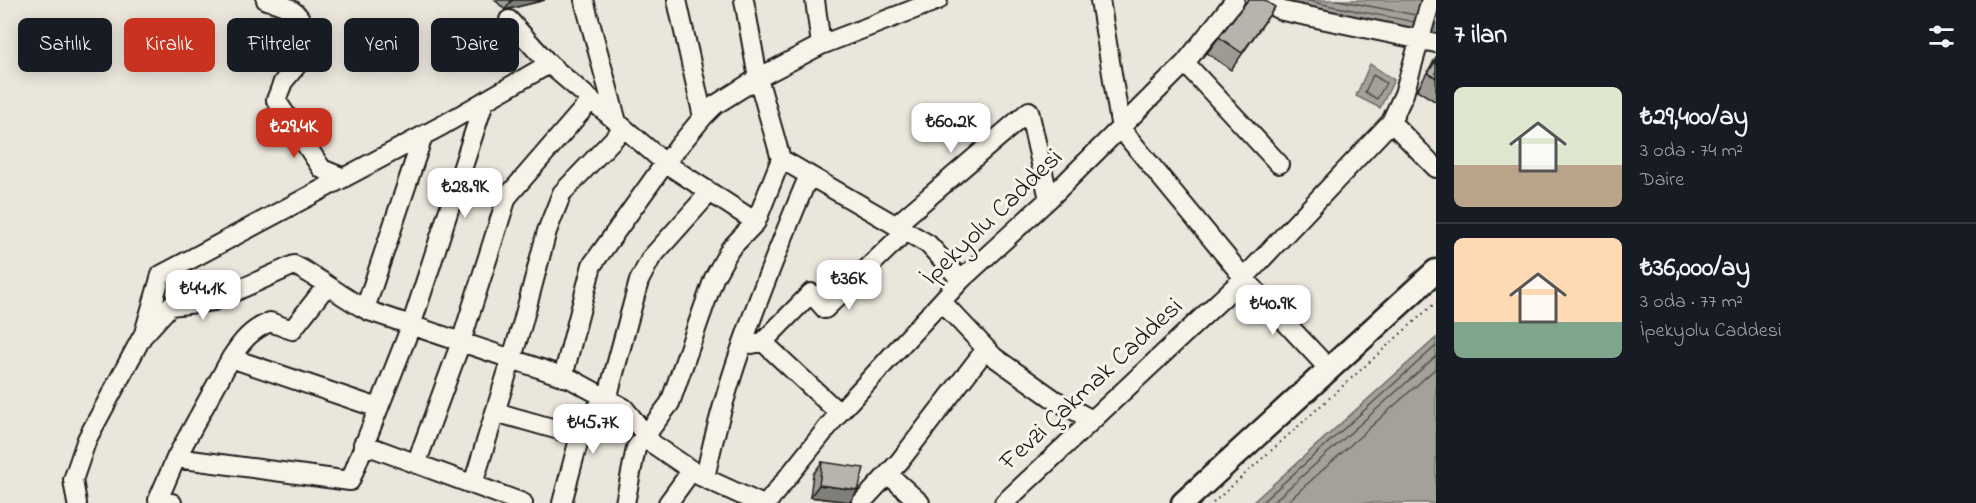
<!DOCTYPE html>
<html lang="tr">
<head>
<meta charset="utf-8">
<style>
	:root { --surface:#171b24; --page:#242831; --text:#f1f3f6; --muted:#9ea1a6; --line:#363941; --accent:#c8321e }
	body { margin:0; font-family:"Indie Flower",sans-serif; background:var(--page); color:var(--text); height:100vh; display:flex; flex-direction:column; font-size:22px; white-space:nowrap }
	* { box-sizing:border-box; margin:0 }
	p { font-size:20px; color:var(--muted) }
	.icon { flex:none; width:33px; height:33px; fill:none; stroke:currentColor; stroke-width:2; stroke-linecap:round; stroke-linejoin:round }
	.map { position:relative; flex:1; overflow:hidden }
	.panel { display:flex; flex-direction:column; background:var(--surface); width:540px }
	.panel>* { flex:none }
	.banner { position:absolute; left:18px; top:18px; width:570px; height:54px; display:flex; gap:12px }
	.price { position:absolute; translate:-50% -51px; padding:0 14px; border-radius:12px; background:#fff; color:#222; font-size:20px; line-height:39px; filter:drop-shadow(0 2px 3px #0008) }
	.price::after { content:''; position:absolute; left:50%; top:36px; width:18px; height:14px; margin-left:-9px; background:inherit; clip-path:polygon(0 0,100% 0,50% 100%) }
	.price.on { background:var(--accent); color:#fff }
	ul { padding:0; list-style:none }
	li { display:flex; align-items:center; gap:18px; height:150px; padding:0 18px }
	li+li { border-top:2px solid var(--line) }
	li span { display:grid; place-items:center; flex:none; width:168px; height:120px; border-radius:9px; color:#555 }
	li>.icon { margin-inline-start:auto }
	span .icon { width:72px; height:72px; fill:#fffc; stroke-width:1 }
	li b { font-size:26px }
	h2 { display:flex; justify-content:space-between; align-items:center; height:72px; padding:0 18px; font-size:26px }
	.tag { padding:0 21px; border-radius:9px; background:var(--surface); box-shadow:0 3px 15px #0003; font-size:21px; line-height:54px }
	.tag.on { background:var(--accent); color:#fff }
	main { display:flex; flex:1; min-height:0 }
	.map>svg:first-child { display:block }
</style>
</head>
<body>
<main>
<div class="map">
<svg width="1436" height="503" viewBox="0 0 1436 503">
	<rect width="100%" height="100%" fill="#eae6dc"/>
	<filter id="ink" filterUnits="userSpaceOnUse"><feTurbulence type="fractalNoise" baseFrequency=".0167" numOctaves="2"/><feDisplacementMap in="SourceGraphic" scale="12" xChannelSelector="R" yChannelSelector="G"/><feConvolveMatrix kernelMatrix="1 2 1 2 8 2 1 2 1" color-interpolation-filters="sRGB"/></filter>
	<g filter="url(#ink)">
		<path fill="#a3a19a" stroke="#6d6c68" stroke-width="1.5" d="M1282 0H1436V33L1380 21 1361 20Z
			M1370 64 1394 80 1380 108 1356 96Z
			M1436 338V503H1252Z"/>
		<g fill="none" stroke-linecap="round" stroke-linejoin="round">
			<path stroke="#52514e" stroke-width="1.5" d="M1305 0C1341 9 1377 14 1414 22
				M1337 0 1416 15
				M1373 75 1386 83 1377 99 1365 92Z
				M1261 503 1436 346
				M1272 503 1436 356
				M1286 503 1436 368"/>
			<g stroke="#1c1c1c" stroke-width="22">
				<path id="minor" d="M266 0C299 8 306 18 307 53L283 82 276 100 322 169 344 178
					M584 0 617 122
					M677 0 703 117
					M744 0 758 78 781 159 928 244 961 280
					M815 0 821 45
					M1100 0 1121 129 1244 278 1329 369
					M1259 0 1283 11 1436 43
					M509 20 549 64
					M1185 63 1279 164
					M1391 122 1436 168
					M896 225 1029 111 1049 199
					M942 302 994 357 1055 400 1092 420
					M365 309 423 136
					M144 333 161 275 443 125 549 64 665 163 756 222
					M763 342 811 293 825 309 906 231
					M752 344 763 342 839 413
					M231 358C242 341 251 330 270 322L292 330 327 285
					M563 377 592 265 665 163 703 117 715 105 758 78 821 45 938 0
					M607 399 639 281 651 258 710 192
					M495 412 580 436
					M363 444 523 503
					M176 458 350 481 411 326 484 102
					M416 464 461 342 507 197 591 100
					M888 474 920 503
					M705 478C726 374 768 273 809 175
					M473 484 522 325 547 231 562 193 624 128
					M77 503 73 480 87 439 142 337 170 306 214 301 294 265C321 278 342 298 369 311L571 379 624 408 653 444 700 476 759 503
					M172 503 158 500 176 458 231 358 378 408
					M562 503 582 428 605 398
					M625 503 636 448 670 403 714 278 730 249 756 222 781 159
					M668 503 692 470
					M767 503 839 413 961 280 1049 199 1185 63 1235 0
					M861 503 899 462 986 349
					M1004 503 1244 278 1391 122 1404 94 1431 0"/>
			</g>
			<g stroke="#1c1c1c" stroke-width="27">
				<path id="major" d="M1183 503 1436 271"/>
			</g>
			<path stroke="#1c1c1c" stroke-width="2" stroke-dasharray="1.5 4.5" stroke-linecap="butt" d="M1213 503 1436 302"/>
			<use href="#minor" stroke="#f7f3e8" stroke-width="18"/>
			<use href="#major" stroke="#f7f3e8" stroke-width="22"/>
		</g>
		<path fill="#9d9b94" stroke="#1c1c1c" stroke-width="1.5" d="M495 0H545L505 10Z
			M1275 7 1231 70 1207 53 1219 37Z
			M1436 57V102L1417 90Z
			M822 462 858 490 850 502 810 497 813 474Z"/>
		<path fill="#7f7e78" stroke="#1c1c1c" stroke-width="1.5" d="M514 0H545L505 10 511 1Z
			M819 485 858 490 850 502 810 497Z"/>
		<path fill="#b6b4ac" stroke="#1c1c1c" stroke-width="1.5" d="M1248 0H1264L1275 7 1242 53 1219 37Z
			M1436 60V78L1428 73Z
			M822 462 864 468 858 490 819 485Z"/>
	</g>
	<g text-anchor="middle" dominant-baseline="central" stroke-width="6" stroke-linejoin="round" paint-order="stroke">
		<g font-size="26" fill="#1c1c1c" stroke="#f7f3e8">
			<text transform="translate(993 218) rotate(-44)">İpekyolu Caddesi</text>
			<text transform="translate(1092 385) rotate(-43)">Fevzi Çakmak Caddesi</text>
		</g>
	</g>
</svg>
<b class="price" style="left:951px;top:154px">₺60.2K</b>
<b class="price on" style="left:294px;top:159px">₺29.4K</b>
<b class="price" style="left:465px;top:219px">₺28.9K</b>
<b class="price" style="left:849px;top:311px">₺36K</b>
<b class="price" style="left:203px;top:321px">₺44.1K</b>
<b class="price" style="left:1273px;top:336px">₺40.9K</b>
<b class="price" style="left:593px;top:455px">₺45.7K</b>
<div class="banner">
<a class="tag">Satılık</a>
<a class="tag on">Kiralık</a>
<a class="tag">Filtreler</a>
<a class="tag">Yeni</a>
<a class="tag">Daire</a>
</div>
</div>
<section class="panel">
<h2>7 ilan<svg class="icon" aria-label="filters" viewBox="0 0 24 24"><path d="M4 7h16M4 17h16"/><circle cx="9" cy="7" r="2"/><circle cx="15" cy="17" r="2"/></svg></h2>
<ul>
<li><span style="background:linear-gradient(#dfe7d0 65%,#b9a48a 0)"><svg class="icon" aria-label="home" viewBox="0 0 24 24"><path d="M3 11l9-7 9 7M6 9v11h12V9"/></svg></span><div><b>₺29,400/ay</b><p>3 oda · 74 m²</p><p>Daire</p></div></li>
<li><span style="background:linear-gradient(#ffd9b3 70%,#7fa58c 0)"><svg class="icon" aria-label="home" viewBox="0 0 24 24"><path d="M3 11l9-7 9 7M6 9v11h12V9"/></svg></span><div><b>₺36,000/ay</b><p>3 oda · 77 m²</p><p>İpekyolu Caddesi</p></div></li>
</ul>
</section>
</main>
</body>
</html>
